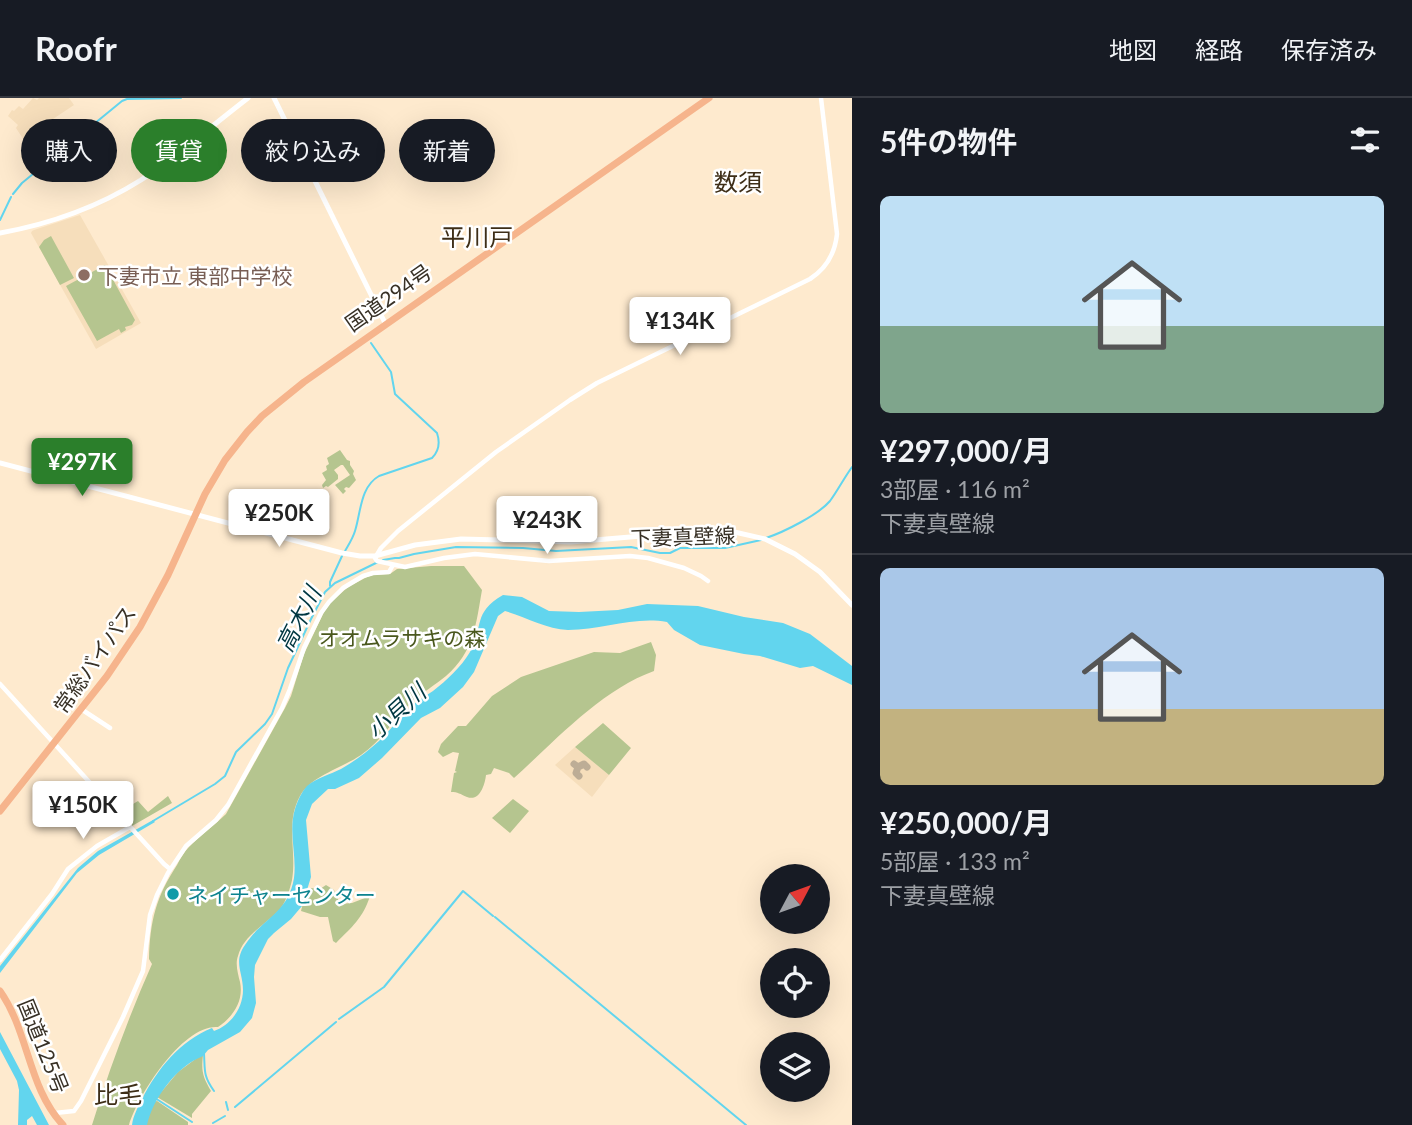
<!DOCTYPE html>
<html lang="ja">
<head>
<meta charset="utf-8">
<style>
	:root { --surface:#171b24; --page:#20242c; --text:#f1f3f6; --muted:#9ea1a6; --line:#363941; --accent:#2b7f2b }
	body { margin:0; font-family:Lato,"Noto Sans JP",sans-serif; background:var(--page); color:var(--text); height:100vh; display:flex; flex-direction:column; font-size:26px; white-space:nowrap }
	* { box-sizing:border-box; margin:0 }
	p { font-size:23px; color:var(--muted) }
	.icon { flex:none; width:38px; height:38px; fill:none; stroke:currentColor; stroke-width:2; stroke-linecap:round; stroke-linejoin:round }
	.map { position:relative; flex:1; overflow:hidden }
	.details { display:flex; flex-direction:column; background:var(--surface); width:560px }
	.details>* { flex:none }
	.banner { position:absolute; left:21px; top:21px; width:665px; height:63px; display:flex; gap:14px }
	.needle { width:46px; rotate:49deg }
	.controls { position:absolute; left:760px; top:766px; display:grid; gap:14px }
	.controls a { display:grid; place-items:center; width:70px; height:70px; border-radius:50%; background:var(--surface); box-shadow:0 7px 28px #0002; font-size:35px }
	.price { position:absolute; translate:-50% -60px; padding:0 16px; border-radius:7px; background:#fff; color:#222; font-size:23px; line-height:46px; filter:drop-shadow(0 2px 4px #0008) }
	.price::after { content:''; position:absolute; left:50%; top:42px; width:21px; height:16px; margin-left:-10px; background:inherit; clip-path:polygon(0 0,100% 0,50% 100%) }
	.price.current { background:var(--accent); color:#fff }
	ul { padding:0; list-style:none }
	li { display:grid; align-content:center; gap:14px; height:371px; padding:0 28px }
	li+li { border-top:2px solid var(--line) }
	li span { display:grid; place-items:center; height:217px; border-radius:10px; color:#555 }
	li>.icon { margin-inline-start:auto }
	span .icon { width:126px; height:126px; fill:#fffc; stroke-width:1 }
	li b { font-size:30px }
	h2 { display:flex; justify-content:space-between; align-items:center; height:84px; padding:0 28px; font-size:30px }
	.pill { padding:0 24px; border-radius:32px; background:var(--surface); box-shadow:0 7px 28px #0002; font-size:24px; line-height:63px }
	.pill.current { background:var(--accent); color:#fff }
	header { display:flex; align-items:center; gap:42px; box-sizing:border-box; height:98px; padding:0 35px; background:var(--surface); border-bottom:2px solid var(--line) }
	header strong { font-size:33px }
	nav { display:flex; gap:38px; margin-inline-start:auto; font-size:24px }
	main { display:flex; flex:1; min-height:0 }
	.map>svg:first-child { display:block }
</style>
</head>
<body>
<header>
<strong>Roofr</strong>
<nav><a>地図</a><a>経路</a><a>保存済み</a></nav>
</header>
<main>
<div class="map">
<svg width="852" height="1027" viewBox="0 0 852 1027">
	<rect width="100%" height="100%" fill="#feeace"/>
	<path fill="#f6debb" d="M33 0 37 2 39 0H69L74 7 53 21 27 47 16 30 18 27 8 18 12 12 14 13 19 8 23 11Z
		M80 117 141 225 96 251 31 135 32 133 34 132Z
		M575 649 609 677 592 699 555 667Z"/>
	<path fill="#b5c58f" d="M51 138 74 180 60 187 39 149 44 142Z
		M105 167 135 222 132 227 125 229 126 232 121 235 119 231 97 243 66 188Z
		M340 352 347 362 350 363V367L354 373 353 376 356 382 349 390 346 389 344 391 346 393 343 396 335 387 350 377 343 367H341L334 372 338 377V381L328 389 326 388 323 390 322 387 326 382 322 375 327 372 326 368 329 366 327 360Z
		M431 468H464L482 492C476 526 474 554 446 578 435 587 423 594 412 604 394 620 382 643 361 657 342 670 311 678 300 698 285 725 297 753 292 782 290 791 286 804 280 811 266 827 244 836 238 858 235 866 238 876 240 884 244 903 233 919 218 929 183 926 138 997 129 1027H92C109 972 129 918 152 866L149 861C150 823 156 799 177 767 180 761 184 754 189 749 200 737 214 728 226 716L285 610 291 598 304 556 324 514 330 505 348 489 367 479 373 477 390 476 397 471Z
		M651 544 656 557 654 573C601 592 555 643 514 680L509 675 494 670 491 676 486 677C485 686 480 704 467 699 460 696 458 694 451 694L454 675 457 674 455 673 459 655 453 654 443 659 438 654 441 646 458 628H466L492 598 521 579 594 554 620 555Z
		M603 625 631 650 609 677 575 649Z
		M127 698 133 706 138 703 148 714 168 698 172 705 132 728 111 704 117 701 120 702Z
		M513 701 529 713 510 735 492 720Z
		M326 787 334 792 340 806 352 805 370 798C363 820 352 829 336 845L333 843 328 819H320L301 813 305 797 311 790 320 791Z
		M201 957H203C201 974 203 979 211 993L192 1016V1020L157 999 178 974Z
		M157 1003 188 1024V1027H146L149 1015 154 1004Z"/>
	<path fill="#62d5ee" d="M503 497 522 499 549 513 579 514 618 512 647 506 698 508 744 519 783 525 810 536 852 568V587L813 568 800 570 760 558 744 556 700 547 674 532 667 524C634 518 602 532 568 532 546 531 526 519 505 513L498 518 474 574 463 589 440 610 421 620 382 660 359 680 335 691H328L312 706 306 722 311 779 302 808 291 821 274 835 268 841 255 867 254 879 256 905 252 920 240 934 208 952 203 958C177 968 153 1000 147 1027H132C133 1018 138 1009 142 1001 158 970 180 943 212 930L214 933C231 927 243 910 243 892 243 874 233 864 245 847 262 820 288 816 294 780 297 757 288 734 295 711 297 704 302 693 307 688 316 680 331 676 341 671 355 663 367 654 379 643 391 632 400 618 412 608 418 602 426 598 433 593 447 582 461 569 470 554 484 529 472 515 503 497Z
		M153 722 155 724 99 757 77 775 0 875V868L78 770 98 753Z
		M0 934 49 1027H37L32 1018 27 1022V1027H18L19 992 17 983 0 951Z"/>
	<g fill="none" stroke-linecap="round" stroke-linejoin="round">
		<path stroke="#62d5ee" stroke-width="2" d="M13 96 22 85 122 3 127 1 181 0
			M0 122 11 99
			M766 440C784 434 818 417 830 403 838 392 844 380 852 369
			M345 453C349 446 353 440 355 433 361 414 360 389 379 378L432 360C439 353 440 344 437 335L395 296 391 274 371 245
			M383 462 395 460H399L414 456 456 449 523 450 556 453 631 449 660 455H670L680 450H725L761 442
			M330 488V484L342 458
			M153 723 215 686 225 678 236 654 265 626 272 616 288 570 311 521 325 494 335 485 378 464
			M495 819 746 1027
			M339 921 384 889 463 793 493 818
			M204 955C205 972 203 978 214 993
			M155 1000 192 1024
			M226 1004 228 1012
			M235 1009 336 924
			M213 1025 225 1018"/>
		<path stroke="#bdad96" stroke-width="7" d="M574 666 578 669 576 675 579 678
			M578 669 584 666 587 669"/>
		<path stroke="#fff" stroke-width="4.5" d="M708 483 701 478 684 470 648 460 630 458 549 463 475 456 444 460 405 469 377 463 375 460 381 450 398 433 496 354 570 302 597 285 810 181C827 170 835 155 837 136L821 0
			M0 586 164 766 170 771
			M81 611 110 630
			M0 862 52 796 68 771 97 748 130 729
			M55 1015 74 1013 81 1003 123 919 143 873 150 817 157 797 168 775 186 748 216 722 228 707 282 610 290 591 304 550 321 515 329 504 343 490 363 478 373 475 389 474 393 467"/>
		<path stroke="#fff" stroke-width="5" d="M274 0 386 227
			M0 135C50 126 98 109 141 82 178 57 213 27 248 0
			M0 365 342 455 360 458H375L415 447 461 441 571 444 701 433H730L765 441 795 456 820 474 852 507"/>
		<path stroke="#f6b48c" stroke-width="7" d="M0 713 107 578 140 529 168 477 205 396 225 362 247 334 262 318 304 284 709 0
			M0 893C29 934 28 990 63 1027"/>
	</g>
	<circle fill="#8d6e63" stroke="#fff" stroke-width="2.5" cx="84" cy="177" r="7"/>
	<circle fill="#0f9aa8" stroke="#fff" stroke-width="2.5" cx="173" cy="796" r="7"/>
	<g text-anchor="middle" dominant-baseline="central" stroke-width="5" stroke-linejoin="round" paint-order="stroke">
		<g font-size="21" fill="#785e54" stroke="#fff" text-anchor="start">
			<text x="98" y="177">下妻市立 東部中学校</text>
		</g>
		<g font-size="21" fill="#383126" stroke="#fff">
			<text transform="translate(388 199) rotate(-35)">国道294号</text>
			<text transform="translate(683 438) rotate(-2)">下妻真壁線</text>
			<text transform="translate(94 561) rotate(-55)">常総バイパス</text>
			<text transform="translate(44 948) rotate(68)">国道125号</text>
		</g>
		<g font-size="21" fill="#4a581e" stroke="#fff">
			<text x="402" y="539">オオムラサキの森</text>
		</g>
		<g font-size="21" fill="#0d838f" stroke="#fff" text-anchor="start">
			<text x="187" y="796">ネイチャーセンター</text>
		</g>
		<g font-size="23" font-style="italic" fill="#003741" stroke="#fff">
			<text transform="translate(298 521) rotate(-63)">高木川</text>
			<text transform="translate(396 613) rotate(-42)">小貝川</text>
		</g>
		<g font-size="24" fill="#3e2e17" stroke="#fff">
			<text x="738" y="83">数須</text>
			<text x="477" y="138">平川戸</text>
			<text x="118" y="995">比毛</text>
		</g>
	</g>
</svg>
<div class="controls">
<a><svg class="needle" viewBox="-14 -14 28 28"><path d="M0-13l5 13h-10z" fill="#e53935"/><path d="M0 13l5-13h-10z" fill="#9ea1a6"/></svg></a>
<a><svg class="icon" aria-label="locate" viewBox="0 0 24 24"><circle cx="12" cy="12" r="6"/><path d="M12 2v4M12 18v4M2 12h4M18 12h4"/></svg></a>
<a><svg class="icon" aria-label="layers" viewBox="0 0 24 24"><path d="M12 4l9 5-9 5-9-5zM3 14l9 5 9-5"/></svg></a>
</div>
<b class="price" style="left:680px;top:259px">¥134K</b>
<b class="price current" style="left:82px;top:400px">¥297K</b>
<b class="price" style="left:279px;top:451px">¥250K</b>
<b class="price" style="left:547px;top:458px">¥243K</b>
<b class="price" style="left:83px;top:743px">¥150K</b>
<div class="banner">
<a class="pill">購入</a>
<a class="pill current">賃貸</a>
<a class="pill">絞り込み</a>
<a class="pill">新着</a>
</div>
</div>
<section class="details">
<h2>5件の物件<svg class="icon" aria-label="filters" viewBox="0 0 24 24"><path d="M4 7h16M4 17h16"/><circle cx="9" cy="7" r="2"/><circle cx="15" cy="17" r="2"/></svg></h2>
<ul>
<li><span style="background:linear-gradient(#bfe0f5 60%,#7fa58c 0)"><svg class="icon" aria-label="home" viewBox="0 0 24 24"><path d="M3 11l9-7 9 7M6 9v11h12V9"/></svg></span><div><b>¥297,000/月</b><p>3部屋 · 116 m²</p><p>下妻真壁線</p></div></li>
<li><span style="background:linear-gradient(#a9c7e8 65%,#c2b280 0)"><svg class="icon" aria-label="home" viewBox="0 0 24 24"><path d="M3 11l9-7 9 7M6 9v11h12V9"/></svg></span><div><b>¥250,000/月</b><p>5部屋 · 133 m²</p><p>下妻真壁線</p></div></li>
</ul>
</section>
</main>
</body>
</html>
